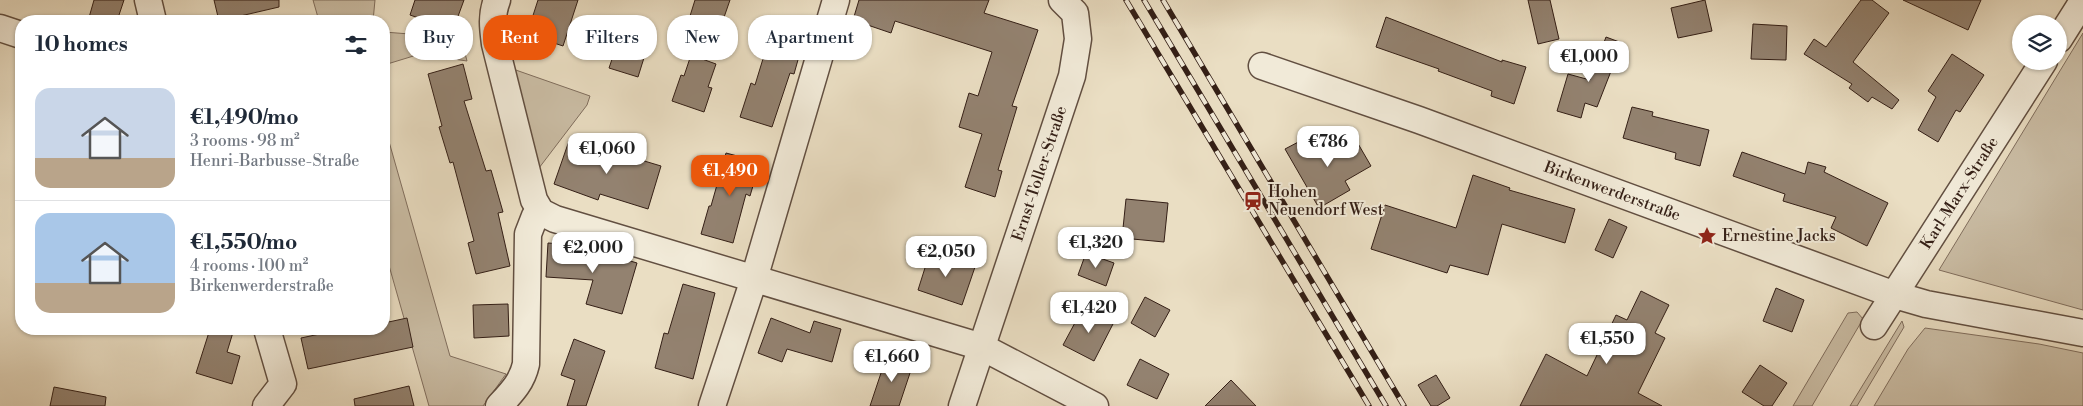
<!DOCTYPE html>
<html lang="en">
<head>
<meta charset="utf-8">
<style>
	:root { --surface:#fff; --page:#f2f2f3; --text:#1f2937; --muted:#747a83; --line:#e0e1e3; --accent:#ea580c }
	body { margin:0; font-family:"Libre Bodoni",serif; background:var(--page); color:var(--text); height:100vh; display:flex; flex-direction:column; font-size:19px; white-space:nowrap }
	* { box-sizing:border-box; margin:0 }
	p { font-size:16px; color:var(--muted) }
	.icon { flex:none; width:28px; height:28px; fill:none; stroke:currentColor; stroke-width:2; stroke-linecap:round; stroke-linejoin:round }
	.map { position:relative; flex:1; overflow:hidden }
	.side { position:absolute; left:15px; top:15px; width:375px; height:320px; display:flex; flex-direction:column; background:var(--surface); border-radius:20px; box-shadow:0 1px 4px #0004 }
	.side>* { flex:none }
	.hud { position:absolute; left:405px; top:15px; width:475px; height:45px; display:flex; gap:10px }
	.controls { position:absolute; left:2012px; top:15px; display:grid; gap:10px }
	.controls a { display:grid; place-items:center; width:55px; height:55px; border-radius:50%; background:var(--surface); box-shadow:0 1px 4px #0004; font-size:25px }
	.price { position:absolute; translate:-50% -42px; padding:0 11px; border-radius:10px; background:#fff; color:#222; font-size:16px; line-height:32px; filter:drop-shadow(0 1px 2px #0008) }
	.price::after { content:''; position:absolute; left:50%; top:30px; width:15px; height:11px; margin-left:-8px; background:inherit; clip-path:polygon(0 0,100% 0,50% 100%) }
	.price.selected { background:var(--accent); color:#fff }
	ul { padding:0; list-style:none }
	li { display:flex; align-items:center; gap:15px; height:125px; padding:0 20px }
	li+li { border-top:1px solid var(--line) }
	li span { display:grid; place-items:center; flex:none; width:140px; height:100px; border-radius:15px; color:#555 }
	li>.icon { margin-inline-start:auto }
	span .icon { width:60px; height:60px; fill:#fffc; stroke-width:1 }
	li b { font-size:21px }
	h2 { display:flex; justify-content:space-between; align-items:center; height:60px; padding:0 20px; font-size:21px }
	.chip { padding:0 18px; border-radius:20px; background:var(--surface); box-shadow:0 1px 4px #0004; font-size:18px; line-height:45px }
	.chip.selected { background:var(--accent); color:#fff }
	.map>svg:first-child { display:block }
</style>
</head>
<body>
<div class="map">
<svg width="2083" height="406" viewBox="0 0 2083 406">
	<rect width="100%" height="100%" fill="#eadec3"/>
	<filter id="stains"><feTurbulence type="fractalNoise" baseFrequency=".004" numOctaves="4"/><feColorMatrix values="0 0 0 0 .2 0 0 0 0 .09 0 0 0 0 .02 0 0 0 .5 -.17"/></filter>
	<radialGradient id="worn" r=".72"><stop offset=".6" stop-color="#630" stop-opacity="0"/><stop offset="1" stop-color="#630" stop-opacity=".3"/></radialGradient>
	<path fill="#cbbea6" stroke="#806e5e" d="M313 0H375L373 21H319Z
		M384 32 461 38 467 61 420 54 384 65Z
		M2083 33V310L1939 270 2072 51Z
		M510 68 590 96 587 105 539 168Z
		M384 124 450 356 506 374 483 406H429L384 248Z
		M1857 312 1863 319 1812 406H1793L1848 313Z
		M1902 321 1904 327 1857 406H1850Z
		M1925 328 2039 344 2083 353V406H1874L1908 349Z"/>
	<path fill="#938270" stroke="#341f16" d="M94 0H124L117 21H88Z
		M214 0H279V7L219 21Z
		M415 0H464L453 30 410 15Z
		M538 0H578L563 46 527 34Z
		M695 0H730L721 26 690 16Z
		M859 0H989L984 13 1038 30 1012 106 1017 107 998 170 1002 171 995 197 965 187 982 134 959 127 969 93 978 96 992 52 895 21 891 33 853 20Z
		M1528 0H1550L1559 39 1538 44Z
		M1705 0 1712 31 1678 38 1671 8Z
		M1861 0H1872L1889 13 1853 62 1899 100 1892 109 1872 97 1868 102 1849 88 1852 84 1804 54 1814 39 1826 47Z
		M1903 0H1981L1968 30Z
		M1386 17 1502 62V60L1526 67 1514 104 1491 96 1492 91 1438 71 1439 69 1376 47Z
		M1753 24 1787 26 1786 60 1751 59Z
		M773 26 805 35 794 74 790 73 772 127 740 117 751 83 755 85Z
		M620 36 648 45 638 77 609 68Z
		M1606 37 1622 43 1597 107 1585 103 1581 118 1557 111 1568 74 1590 80Z
		M1952 54 1984 75 1960 112 1956 110 1938 142 1918 130 1936 97 1928 91Z
		M691 55 716 64 708 87 712 88 704 112 672 101 681 75 684 76Z
		M463 64 472 99 464 101 486 171 491 170 503 212 498 213 510 266 476 274 468 243 474 241 453 162 450 163 439 127 442 126 428 74Z
		M1632 107 1653 112 1652 116 1709 130 1700 166 1675 159 1676 153 1623 138Z
		M1353 135 1371 166 1345 181 1350 190 1319 208 1285 149 1306 138 1317 156Z
		M570 138 630 160 631 157 661 166 648 209 600 194 598 200 554 184Z
		M1742 152 1805 174 1808 162 1826 167 1824 172 1888 203 1867 246 1831 228 1836 217 1783 201 1785 194 1733 176Z
		M726 153 760 162 750 196 746 194 733 243 701 234 709 206H711Z
		M1473 175 1510 188 1509 190 1575 209 1565 243 1502 224 1488 275 1450 265 1447 273 1371 249 1385 205 1456 228Z
		M1126 199 1168 203 1164 242 1122 238Z
		M1609 219 1627 227 1613 258 1595 250Z
		M548 243 577 245 637 263 622 314 586 304 593 280 546 277Z
		M930 252 975 267 962 305 918 290Z
		M1086 253 1114 263 1106 286 1078 275Z
		M683 284 715 293 693 379 655 368 664 333 668 334Z
		M1776 288 1804 300 1792 332 1763 321Z
		M1641 291 1669 305 1655 333 1665 338 1638 393 1662 406H1520L1546 354 1587 376 1616 315 1627 320Z
		M1145 297 1170 310 1155 337 1131 323Z
		M508 304 509 336 474 338 473 305Z
		M1084 306 1114 322 1094 361 1063 345Z
		M407 318 413 347 308 369 301 338 343 329H384V323Z
		M771 318 810 333 814 321 841 329 832 362 787 349 782 362 758 353Z
		M210 329H234L227 352 240 356 232 384 196 373Z
		M574 339 605 351 586 406H567L575 380 561 375Z
		M887 355 913 364 899 406H870Z
		M1140 359 1169 374 1157 399 1127 385Z
		M1760 365 1787 383 1772 406H1764L1742 392Z
		M1436 375 1450 398 1437 406H1431L1418 385Z
		M1231 380 1256 406H1205Z
		M409 386 414 406H355L354 399Z
		M54 387 106 397 105 406H50Z"/>
	<g fill="none" stroke-linecap="round" stroke-linejoin="round">
		<g stroke="#624f41" stroke-width="29">
			<g id="minor">
				<path d="M148 0 153 21"/>
				<path d="M497 0C491 15 493 29 495 44L534 200 541 212 555 219 982 347 1095 406"/>
				<path d="M0 28 21 35"/>
				<path d="M2059 39 2083 1"/>
				<path id="s1" d="M1262 66 1419 120 1895 295 1926 304 2083 333"/>
				<path id="s2" d="M1874 326 2044 61"/>
				<path d="M266 406 283 384 267 329"/>
				<path d="M499 406C512 392 522 382 526 364L528 234 535 216 541 212"/>
				<path d="M712 406 754 279 836 0"/>
				<path id="s3" d="M962 406 1072 76 1078 39 1075 13 1062 0"/>
			</g>
		</g>
		<use href="#minor" stroke="#f1ead8" stroke-width="26"/>
		<g stroke="#341f16" stroke-width="5.5">
			<path id="rail" d="M1126 0 1369 406
				M1144 0 1386 406
				M1163 0 1404 406"/>
		</g>
		<use href="#rail" stroke="#f1ead8" stroke-width="4" stroke-dasharray="11" stroke-linecap="butt"/>
	</g>
	<defs>
		<g id="station-bare" transform="scale(1.5)"><path d="M-3-6H3Q5-6 5-4V2Q5 4 3 4L4.5 6H3L1.5 4h-3L-3 6H-4.5L-3 4Q-5 4-5 2V-4Q-5-6-3-6ZM-3.5-4v3h7v-3ZM-3.5 1v1.5H-2V1ZM2 1v1.5H3.5V1Z" fill="#8f2418" stroke="#f1ead8" stroke-width="2.5" paint-order="stroke"/></g>
		<g id="sight-bare" transform="scale(1.5)"><path d="M0-6L1.8-2.2L6-1.7L2.9 1.2L3.7 5.4L0 3.3L-3.7 5.4L-2.9 1.2L-6-1.7L-1.8-2.2Z" fill="#8f2418" stroke="#f1ead8" stroke-width="2.5" paint-order="stroke"/></g>
	</defs>
	<g fill-rule="evenodd">
		<use href="#station-bare" x="1253" y="201"/>
		<use href="#sight-bare" x="1707" y="236"/>
	</g>
	<g text-anchor="middle" dominant-baseline="central" stroke-width="4" stroke-linejoin="round" paint-order="stroke">
		<g font-size="16" fill="#341f16" stroke="#f1ead8">
			<text stroke="none"><textPath href="#s3" startOffset="245">Ernst-Toller-Straße</textPath></text>
			<text stroke="none"><textPath href="#s1" startOffset="372">Birkenwerderstraße</textPath></text>
			<text stroke="none"><textPath href="#s2" startOffset="158">Karl-Marx-Straße</textPath></text>
		</g>
		<g font-size="16" fill="#341f16" stroke="#f1ead8" text-anchor="start">
			<text x="1268" y="192">Hohen<tspan x="1268" dy="18">Neuendorf West</tspan></text>
			<text x="1722" y="236">Ernestine Jacks</text>
		</g>
	</g>
	<rect width="100%" height="100%" filter="url(#stains)"/>
	<rect width="100%" height="100%" fill="url(#worn)"/>
</svg>
<div class="controls">
<a><svg class="icon" aria-label="layers" viewBox="0 0 24 24"><path d="M12 4l9 5-9 5-9-5zM3 14l9 5 9-5"/></svg></a>
</div>
<b class="price" style="left:1589px;top:83px">€1,000</b>
<b class="price" style="left:1328px;top:168px">€786</b>
<b class="price" style="left:607px;top:175px">€1,060</b>
<b class="price selected" style="left:730px;top:197px">€1,490</b>
<b class="price" style="left:1096px;top:269px">€1,320</b>
<b class="price" style="left:593px;top:274px">€2,000</b>
<b class="price" style="left:946px;top:278px">€2,050</b>
<b class="price" style="left:1089px;top:334px">€1,420</b>
<b class="price" style="left:1607px;top:365px">€1,550</b>
<b class="price" style="left:892px;top:383px">€1,660</b>
<div class="hud">
<a class="chip">Buy</a>
<a class="chip selected">Rent</a>
<a class="chip">Filters</a>
<a class="chip">New</a>
<a class="chip">Apartment</a>
</div>
<section class="side">
<h2>10 homes<svg class="icon" aria-label="filters" viewBox="0 0 24 24"><path d="M4 7h16M4 17h16"/><circle cx="9" cy="7" r="2"/><circle cx="15" cy="17" r="2"/></svg></h2>
<ul>
<li><span style="background:linear-gradient(#c9d6e8 70%,#b9a48a 0)"><svg class="icon" aria-label="home" viewBox="0 0 24 24"><path d="M3 11l9-7 9 7M6 9v11h12V9"/></svg></span><div><b>€1,490/mo</b><p>3 rooms · 98 m²</p><p>Henri-Barbusse-Straße</p></div></li>
<li><span style="background:linear-gradient(#a9c7e8 70%,#b9a48a 0)"><svg class="icon" aria-label="home" viewBox="0 0 24 24"><path d="M3 11l9-7 9 7M6 9v11h12V9"/></svg></span><div><b>€1,550/mo</b><p>4 rooms · 100 m²</p><p>Birkenwerderstraße</p></div></li>
</ul>
</section>
</div>
</body>
</html>
